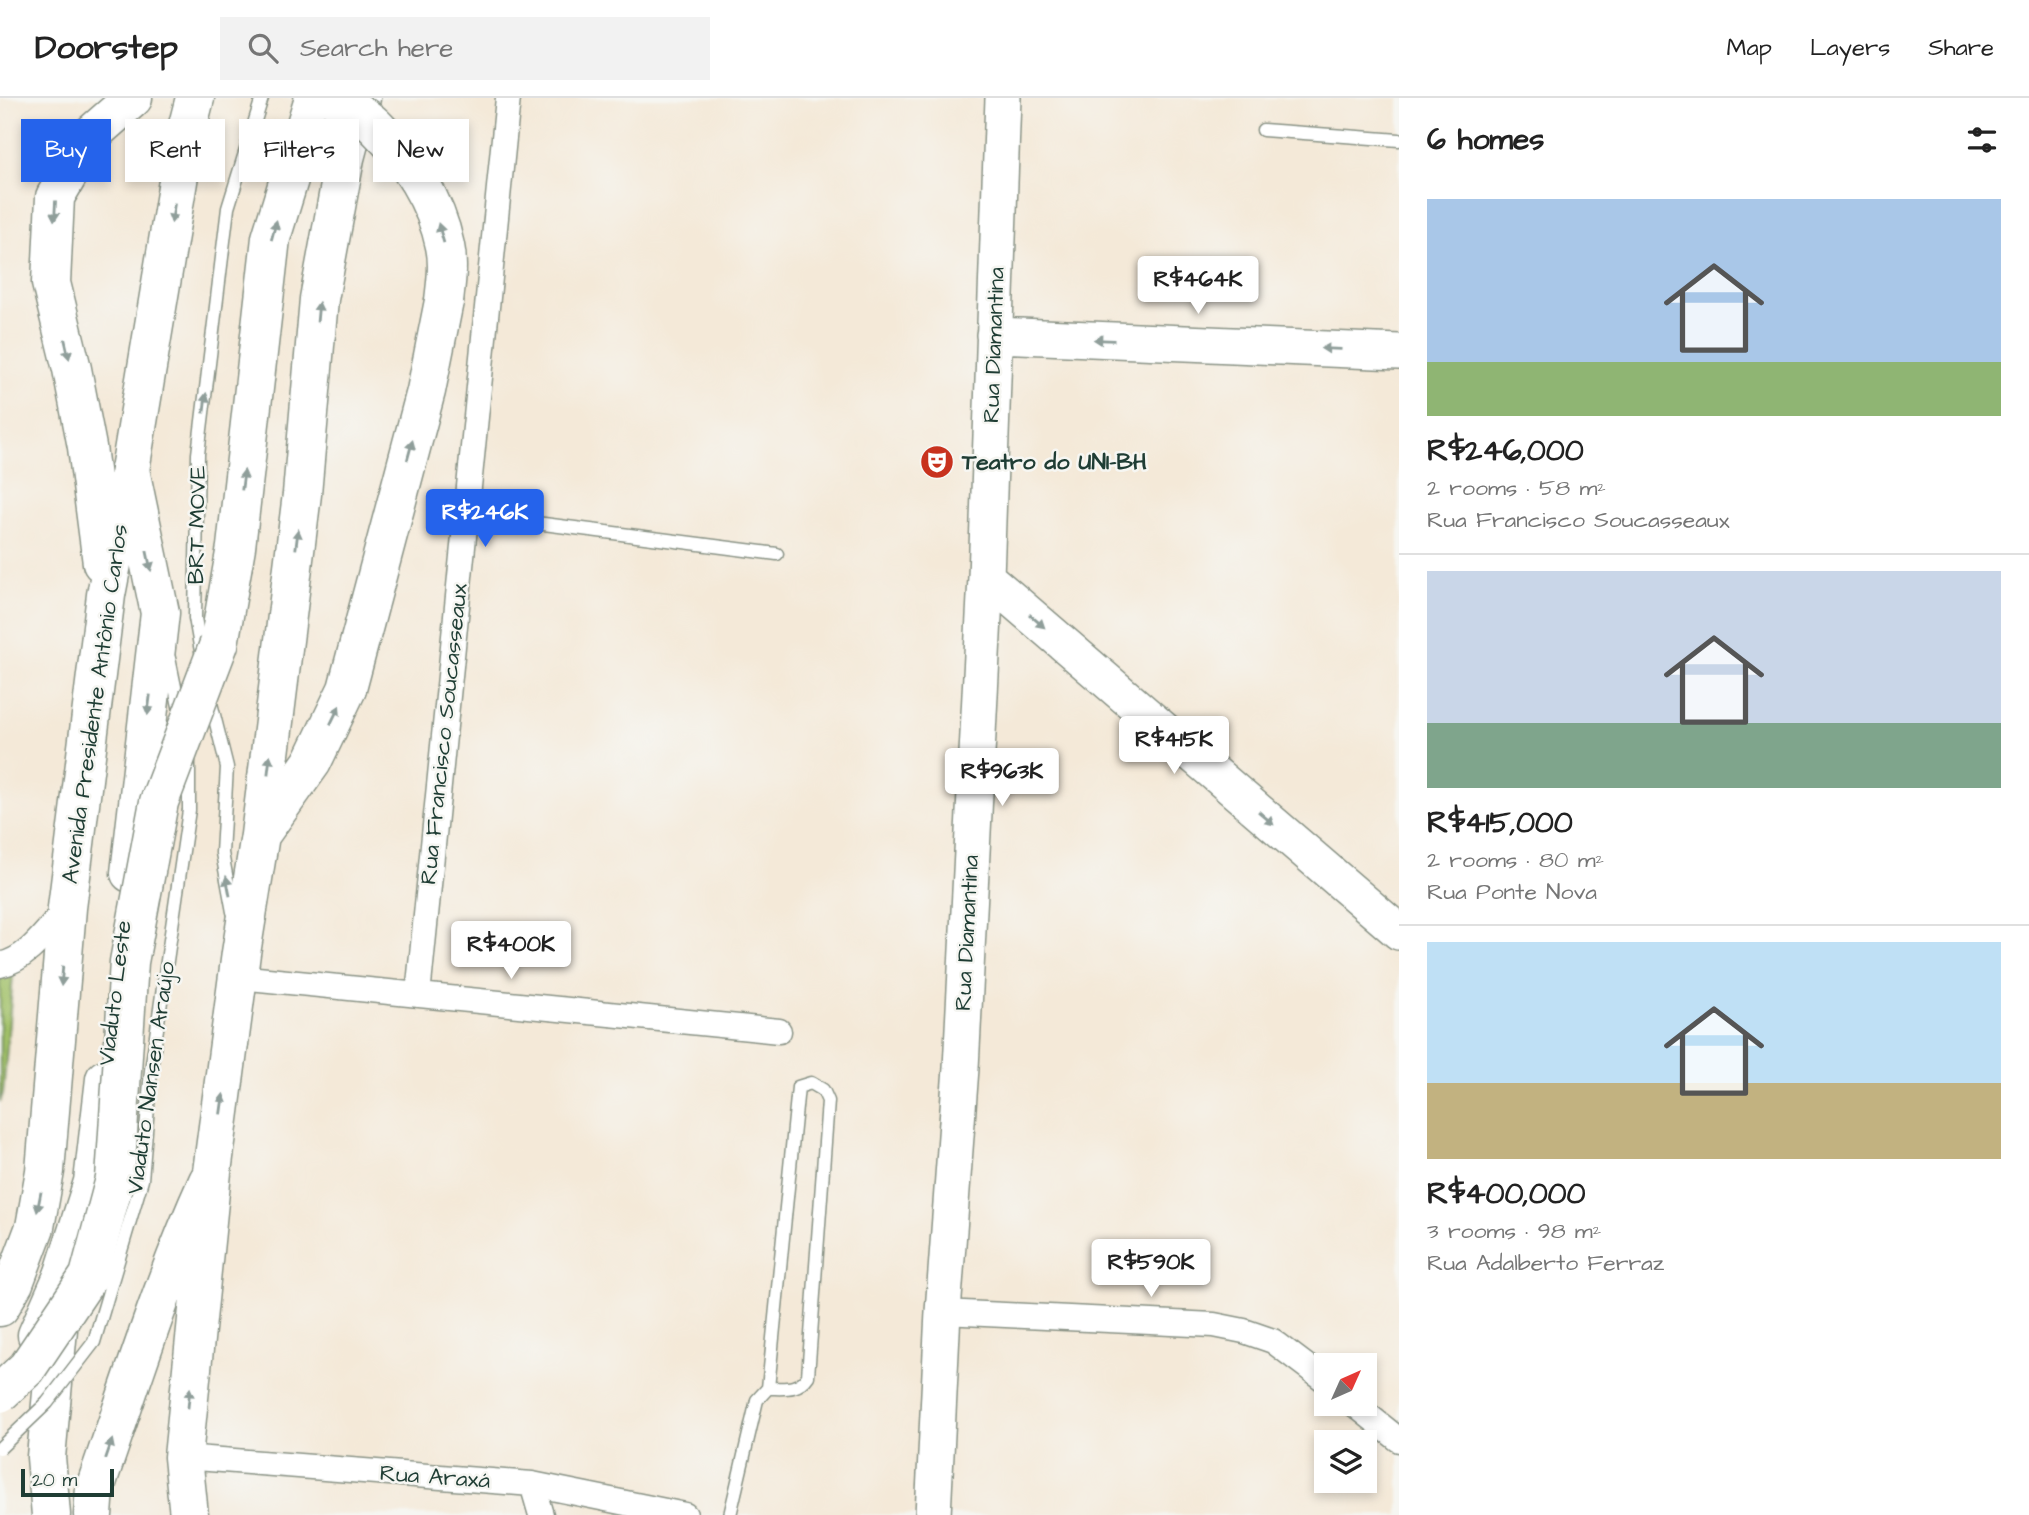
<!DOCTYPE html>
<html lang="en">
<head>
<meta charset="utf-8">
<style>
	:root { --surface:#fff; --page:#f2f2f2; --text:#222; --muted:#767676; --line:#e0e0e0; --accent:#2563eb }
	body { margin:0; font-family:"Architects Daughter",sans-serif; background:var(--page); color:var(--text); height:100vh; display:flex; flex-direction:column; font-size:26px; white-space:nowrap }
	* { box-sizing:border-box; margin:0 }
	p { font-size:23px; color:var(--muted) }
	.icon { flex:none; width:38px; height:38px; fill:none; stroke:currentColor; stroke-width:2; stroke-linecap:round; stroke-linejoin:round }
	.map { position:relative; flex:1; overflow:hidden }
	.drawer { display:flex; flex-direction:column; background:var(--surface); width:630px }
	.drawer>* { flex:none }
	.guide { position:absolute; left:21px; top:21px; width:665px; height:63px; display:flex; gap:14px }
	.needle { width:46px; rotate:45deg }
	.controls { position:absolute; left:1314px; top:1255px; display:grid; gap:14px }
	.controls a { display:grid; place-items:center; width:63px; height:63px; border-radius:0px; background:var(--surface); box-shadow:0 4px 10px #0003; font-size:35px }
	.scale { position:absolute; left:21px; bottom:18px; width:93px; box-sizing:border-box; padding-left:7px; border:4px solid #1f3d34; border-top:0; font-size:19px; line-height:24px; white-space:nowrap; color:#1f3d34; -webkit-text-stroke:5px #f6f6f2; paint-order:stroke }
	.price { position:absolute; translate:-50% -60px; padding:0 16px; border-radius:7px; background:#fff; color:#222; font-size:23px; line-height:46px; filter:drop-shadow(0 2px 4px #0008) }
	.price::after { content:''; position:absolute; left:50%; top:42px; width:21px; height:16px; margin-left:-10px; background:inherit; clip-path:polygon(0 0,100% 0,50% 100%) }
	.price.active { background:var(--accent); color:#fff }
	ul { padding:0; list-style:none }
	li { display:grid; align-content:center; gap:14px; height:371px; padding:0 28px }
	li+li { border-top:2px solid var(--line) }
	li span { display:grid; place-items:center; height:217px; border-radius:0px; color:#555 }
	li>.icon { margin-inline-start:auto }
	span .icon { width:126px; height:126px; fill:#fffc; stroke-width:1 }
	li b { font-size:30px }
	h2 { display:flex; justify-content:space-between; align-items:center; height:84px; padding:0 28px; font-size:30px }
	.pill { padding:0 24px; border-radius:0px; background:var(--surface); box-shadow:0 4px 10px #0003; font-size:24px; line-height:63px }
	.pill.active { background:var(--accent); color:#fff }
	header { display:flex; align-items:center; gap:42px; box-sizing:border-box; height:98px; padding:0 35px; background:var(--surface); border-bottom:2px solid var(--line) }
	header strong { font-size:33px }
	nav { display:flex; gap:38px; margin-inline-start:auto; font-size:24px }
	.search { width:490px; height:63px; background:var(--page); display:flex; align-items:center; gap:18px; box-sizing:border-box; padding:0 24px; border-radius:0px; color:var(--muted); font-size:26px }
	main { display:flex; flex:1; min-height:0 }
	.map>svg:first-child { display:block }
</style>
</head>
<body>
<header>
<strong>Doorstep</strong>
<div class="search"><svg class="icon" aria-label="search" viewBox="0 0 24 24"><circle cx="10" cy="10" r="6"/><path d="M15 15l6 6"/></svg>Search here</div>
<nav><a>Map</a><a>Layers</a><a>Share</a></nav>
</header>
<main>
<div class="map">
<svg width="1399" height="1417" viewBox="0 0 1399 1417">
	<rect width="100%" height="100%" fill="#f6f6f2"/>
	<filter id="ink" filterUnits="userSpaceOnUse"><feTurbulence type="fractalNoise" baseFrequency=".0143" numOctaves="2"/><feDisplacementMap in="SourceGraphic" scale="14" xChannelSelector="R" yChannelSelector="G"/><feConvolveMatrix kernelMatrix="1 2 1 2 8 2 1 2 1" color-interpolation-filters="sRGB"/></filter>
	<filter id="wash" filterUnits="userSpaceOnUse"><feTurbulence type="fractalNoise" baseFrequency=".00686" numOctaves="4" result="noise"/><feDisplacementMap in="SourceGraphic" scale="28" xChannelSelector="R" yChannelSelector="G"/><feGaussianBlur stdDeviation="1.57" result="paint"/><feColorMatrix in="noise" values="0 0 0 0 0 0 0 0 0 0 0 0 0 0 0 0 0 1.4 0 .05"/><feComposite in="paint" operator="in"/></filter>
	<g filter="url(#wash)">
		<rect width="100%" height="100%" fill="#f4e9d8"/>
		<path fill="#a2c169" stroke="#607f4e" stroke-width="2" d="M0 875 13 876 3 995 0 1004Z"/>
	</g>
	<g filter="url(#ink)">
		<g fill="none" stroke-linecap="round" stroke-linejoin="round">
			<g stroke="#8a9386" stroke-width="15">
				<path id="lane" d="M1263 32 1399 42
					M466 416 777 456
					M202 559 195 520 198 356 228 110 262 0
					M169 560 181 618
					M210 601 227 669 222 755 233 814
					M189 663V712
					M730 1417 757 1302 768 1290C784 1290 798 1293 808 1278L828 1003 823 992 811 985 798 989 768 1290"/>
			</g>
			<g stroke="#8a9386" stroke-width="27">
				<path id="street" d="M0 867C29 861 47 832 67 810
					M239 879 779 933
					M418 897 508 0
					M943 1214 1214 1227 1244 1233 1273 1243 1326 1283
					M1354 1306 1399 1342
					M183 1359 532 1386 685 1417
					M532 1386 541 1417"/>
			</g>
			<g stroke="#8a9386" stroke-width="38">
				<path id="secondary" d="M994 237 1399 254
					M986 479 1399 834
					M933 1417 943 1214 961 970 986 479 1003 0"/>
			</g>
			<g stroke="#8a9386" stroke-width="41">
				<path id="primary" d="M130 775 160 515 130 372
					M51 1417 46 1359 63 1178 93 1084 105 981
					M93 1417 95 1390C131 1287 163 1182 208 1083"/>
			</g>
			<g stroke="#8a9386" stroke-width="41">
				<path id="highway" d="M102 465 87 349 72 271 51 185 55 99 92 36 133 0
					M219 546 236 449 271 140 314 0
					M263 733 312 664 347 591 426 293 444 203
					M0 1209 14 1185 35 1129 45 1073 67 810 106 497 130 372 186 35 195 0
					M37 1237 63 1178
					M189 1417 183 1359 212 1074 241 855 260 737 302 396 319 201 345 60 361 0"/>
			</g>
			<use href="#lane" stroke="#fff" stroke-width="12"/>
			<use href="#street" stroke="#fff" stroke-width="24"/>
			<use href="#secondary" stroke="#fff" stroke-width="35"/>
			<use href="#primary" stroke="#fff" stroke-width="38"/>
			<use href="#highway" stroke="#fff" stroke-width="38"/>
			<g stroke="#8a9386" stroke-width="15" stroke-linecap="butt">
				<path id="lane-bridge" d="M0 1350 47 1305 94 1244 142 1082 151 972 189 712"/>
			</g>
			<g stroke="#8a9386" stroke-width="41" stroke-linecap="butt">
				<path id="highway-bridge" d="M334 0C348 9 364 17 375 28 408 60 436 103 445 148 449 166 446 185 444 203
					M0 1295 27 1270 89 1178 115 1081 129 864 159 704 219 546"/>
			</g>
			<use href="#lane-bridge" stroke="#fff" stroke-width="12"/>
			<use href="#highway-bridge" stroke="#fff" stroke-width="38"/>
		</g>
		<defs><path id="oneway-solid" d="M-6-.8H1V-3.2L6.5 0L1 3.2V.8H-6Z" transform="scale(1.75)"/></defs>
		<g fill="#8f9e9a">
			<use href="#oneway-solid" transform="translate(55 113) rotate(93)"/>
			<use href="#oneway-solid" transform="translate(173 115) rotate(99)"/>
			<use href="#oneway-solid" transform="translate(274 132) rotate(-75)"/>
			<use href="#oneway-solid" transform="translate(441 135) rotate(-106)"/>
			<use href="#oneway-solid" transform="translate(318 214) rotate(-85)"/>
			<use href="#oneway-solid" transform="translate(1104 242) rotate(-178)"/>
			<use href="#oneway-solid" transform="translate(67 251) rotate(77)"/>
			<use href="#oneway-solid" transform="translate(1331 251) rotate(-178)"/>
			<use href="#oneway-solid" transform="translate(205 305) rotate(-83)"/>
			<use href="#oneway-solid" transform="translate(410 352) rotate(-75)"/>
			<use href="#oneway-solid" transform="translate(243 382) rotate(-83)"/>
			<use href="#oneway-solid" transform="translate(297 441) rotate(-83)"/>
			<use href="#oneway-solid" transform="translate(149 463) rotate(78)"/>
			<use href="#oneway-solid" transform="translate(1037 523) rotate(41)"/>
			<use href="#oneway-solid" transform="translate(149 607) rotate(97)"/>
			<use href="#oneway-solid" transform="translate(335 617) rotate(-64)"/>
			<use href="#oneway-solid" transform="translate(269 667) rotate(-83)"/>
			<use href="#oneway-solid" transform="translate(1266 720) rotate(41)"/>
			<use href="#oneway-solid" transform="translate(228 788) rotate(-101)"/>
			<use href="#oneway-solid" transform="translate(62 878) rotate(95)"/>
			<use href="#oneway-solid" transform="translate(222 1006) rotate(-82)"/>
			<use href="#oneway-solid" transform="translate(39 1104) rotate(101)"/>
			<use href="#oneway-solid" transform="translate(189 1300) rotate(-84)"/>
			<use href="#oneway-solid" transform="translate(109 1351) rotate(-71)"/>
		</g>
	</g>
	<defs>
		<g id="theatre-disc" transform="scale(1.75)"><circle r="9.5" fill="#c8321e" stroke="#f6f6f2"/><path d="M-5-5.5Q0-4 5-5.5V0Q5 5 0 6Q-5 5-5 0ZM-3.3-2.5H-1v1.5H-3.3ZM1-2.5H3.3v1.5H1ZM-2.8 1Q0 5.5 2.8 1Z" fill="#fff"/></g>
	</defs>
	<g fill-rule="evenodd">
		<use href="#theatre-disc" x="937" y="364"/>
	</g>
	<g text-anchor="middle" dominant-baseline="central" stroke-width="5" stroke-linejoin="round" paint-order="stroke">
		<g font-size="23" fill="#1f3d34" stroke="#f6f6f2">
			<text transform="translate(994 247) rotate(-88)">Rua Diamantina</text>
			<text transform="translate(197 427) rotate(-89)">BRT MOVE</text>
			<text transform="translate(95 606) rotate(-82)">Avenida Presidente Antônio Carlos</text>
			<text transform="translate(444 636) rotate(-84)">Rua Francisco Soucasseaux</text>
			<text transform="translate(967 835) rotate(-87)">Rua Diamantina</text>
			<text transform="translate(115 895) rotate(-83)">Viaduto Leste</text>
			<text transform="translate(151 980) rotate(-82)">Viaduto Nansen Araújo</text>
			<text transform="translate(435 1379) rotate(4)">Rua Araxá</text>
		</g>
		<g font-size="23" font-weight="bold" fill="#1f3d34" stroke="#f6f6f2" text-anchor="start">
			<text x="962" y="364">Teatro do UNI-BH</text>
		</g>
	</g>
</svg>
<div class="controls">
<a><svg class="needle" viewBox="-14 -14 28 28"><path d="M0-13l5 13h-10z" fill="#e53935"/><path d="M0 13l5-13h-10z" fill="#767676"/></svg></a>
<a><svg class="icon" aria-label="layers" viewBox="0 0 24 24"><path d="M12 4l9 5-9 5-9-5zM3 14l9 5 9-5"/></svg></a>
</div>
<div class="scale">20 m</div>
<b class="price" style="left:1198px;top:218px">R$464K</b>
<b class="price active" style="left:485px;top:451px">R$246K</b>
<b class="price" style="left:1174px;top:678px">R$415K</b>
<b class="price" style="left:1002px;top:710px">R$963K</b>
<b class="price" style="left:511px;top:883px">R$400K</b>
<b class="price" style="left:1151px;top:1201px">R$590K</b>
<div class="guide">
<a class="pill active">Buy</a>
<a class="pill">Rent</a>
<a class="pill">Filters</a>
<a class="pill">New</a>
</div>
</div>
<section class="drawer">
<h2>6 homes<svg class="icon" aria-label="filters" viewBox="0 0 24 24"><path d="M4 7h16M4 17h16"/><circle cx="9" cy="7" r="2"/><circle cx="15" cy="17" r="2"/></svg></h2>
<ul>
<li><span style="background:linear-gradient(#a9c7e8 75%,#8fb573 0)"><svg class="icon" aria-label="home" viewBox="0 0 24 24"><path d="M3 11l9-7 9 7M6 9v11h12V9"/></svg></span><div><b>R$246,000</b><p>2 rooms · 58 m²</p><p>Rua Francisco Soucasseaux</p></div></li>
<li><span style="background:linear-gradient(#c9d6e8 70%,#7fa58c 0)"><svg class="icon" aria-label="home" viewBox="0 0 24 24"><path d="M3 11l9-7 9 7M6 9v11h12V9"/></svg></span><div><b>R$415,000</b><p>2 rooms · 80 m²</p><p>Rua Ponte Nova</p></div></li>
<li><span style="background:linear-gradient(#bfe0f5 65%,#c2b280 0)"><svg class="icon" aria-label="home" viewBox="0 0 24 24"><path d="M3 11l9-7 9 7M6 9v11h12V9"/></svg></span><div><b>R$400,000</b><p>3 rooms · 98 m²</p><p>Rua Adalberto Ferraz</p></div></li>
</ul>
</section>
</main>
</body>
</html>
